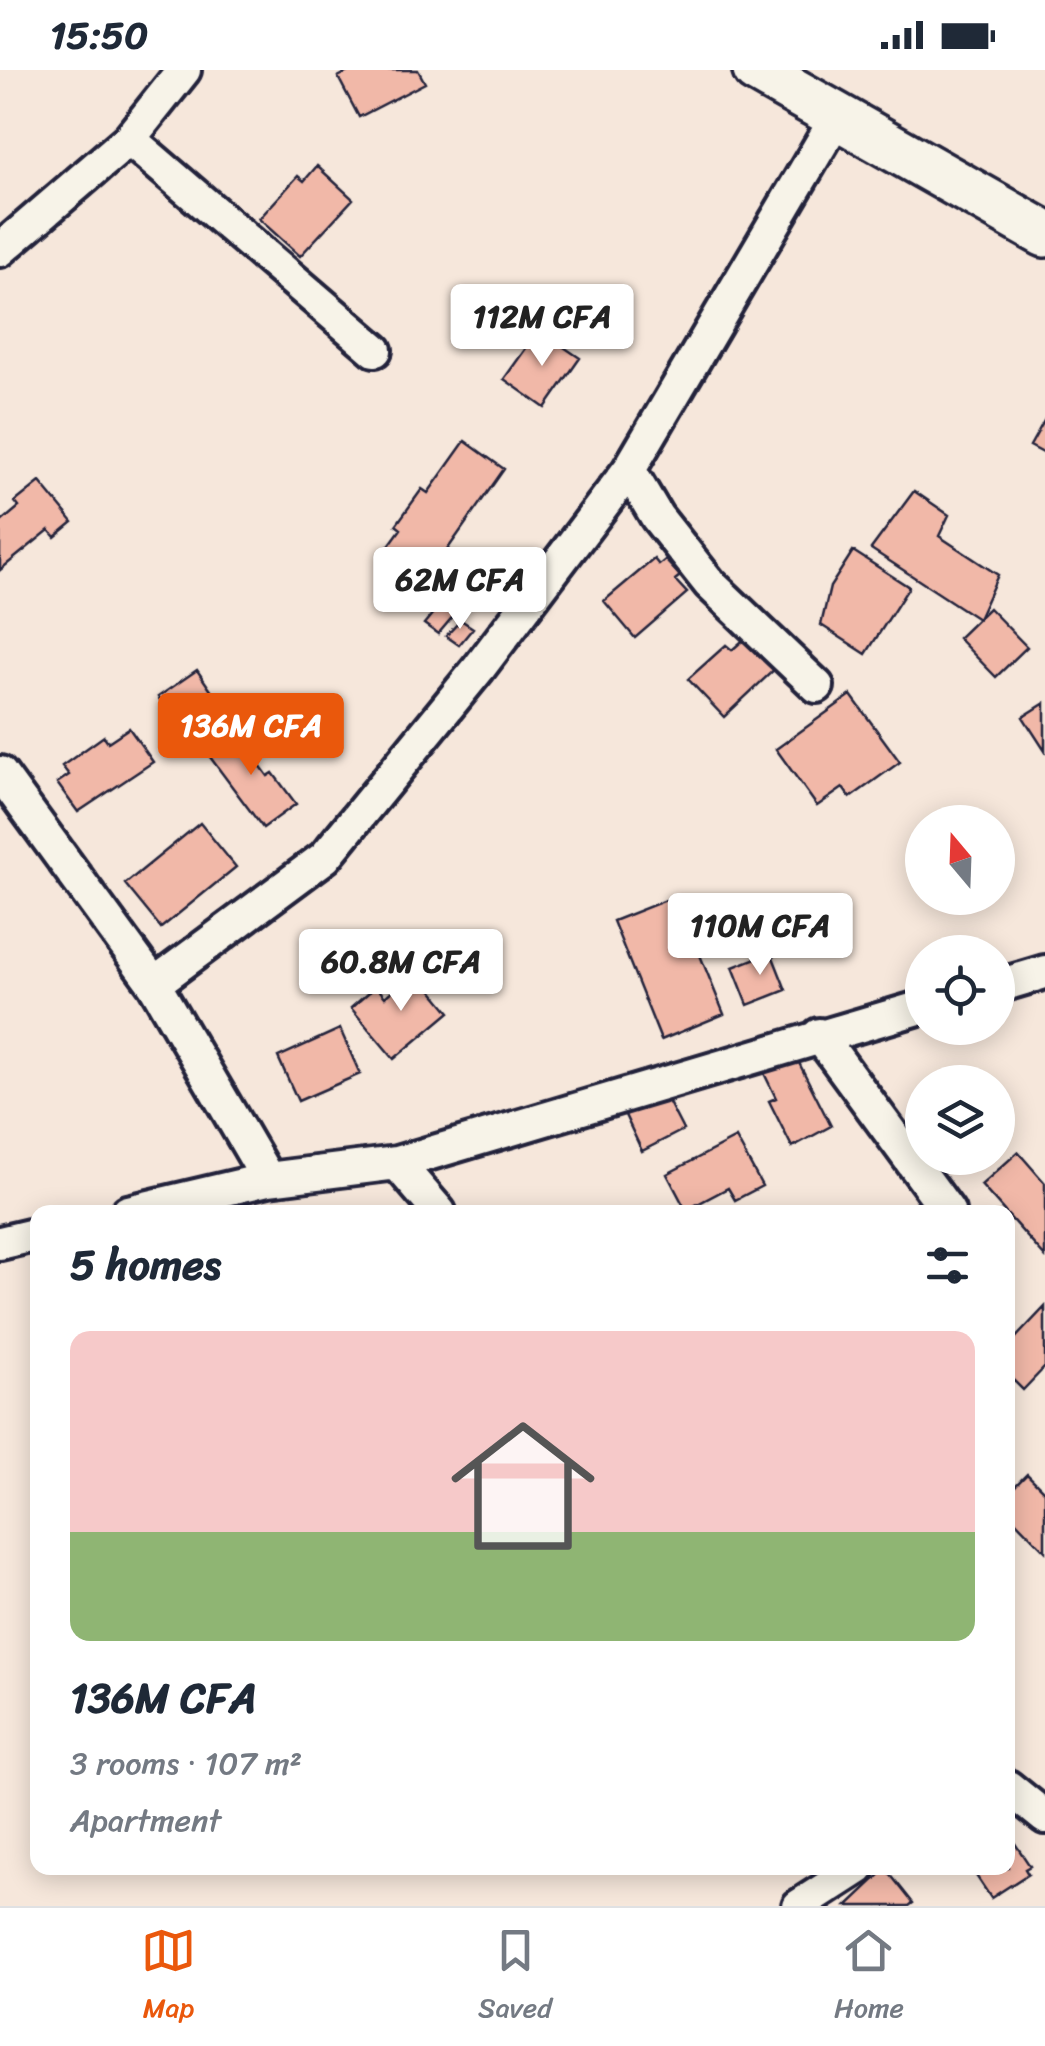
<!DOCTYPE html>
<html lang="en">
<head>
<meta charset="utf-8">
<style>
	:root { --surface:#fff; --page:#f2f2f3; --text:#1f2937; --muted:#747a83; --line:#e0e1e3; --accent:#ea580c }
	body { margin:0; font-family:Sriracha,sans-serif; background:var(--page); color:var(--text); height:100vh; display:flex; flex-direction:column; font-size:38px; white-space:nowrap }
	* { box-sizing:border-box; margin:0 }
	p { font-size:32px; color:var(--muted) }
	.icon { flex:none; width:55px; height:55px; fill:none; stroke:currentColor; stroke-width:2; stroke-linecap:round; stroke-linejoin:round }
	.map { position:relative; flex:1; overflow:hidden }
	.sheet { position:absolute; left:30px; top:1135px; width:985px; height:670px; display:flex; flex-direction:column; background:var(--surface); border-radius:20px; box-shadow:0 5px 25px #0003 }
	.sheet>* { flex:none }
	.needle { width:65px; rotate:341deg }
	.buttons { position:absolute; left:905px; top:735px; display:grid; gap:20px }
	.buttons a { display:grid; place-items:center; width:110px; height:110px; border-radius:50%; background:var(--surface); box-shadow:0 5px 25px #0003; font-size:50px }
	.price { position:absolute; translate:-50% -85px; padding:0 22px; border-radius:10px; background:#fff; color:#222; font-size:32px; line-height:65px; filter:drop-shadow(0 2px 5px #0008) }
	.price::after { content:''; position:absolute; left:50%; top:60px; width:30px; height:22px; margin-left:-15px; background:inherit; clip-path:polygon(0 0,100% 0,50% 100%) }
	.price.selected { background:var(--accent); color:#fff }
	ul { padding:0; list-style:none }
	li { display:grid; align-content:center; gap:20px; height:530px; padding:0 40px }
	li+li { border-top:2px solid var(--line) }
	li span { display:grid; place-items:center; height:310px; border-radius:20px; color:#555 }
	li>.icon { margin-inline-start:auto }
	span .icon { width:180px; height:180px; fill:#fffc; stroke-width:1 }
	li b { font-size:42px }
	h2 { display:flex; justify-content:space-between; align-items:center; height:120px; padding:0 40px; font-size:42px }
	.status { display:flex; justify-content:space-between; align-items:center; height:70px; padding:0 50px; background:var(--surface); direction:ltr }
	.status svg { height:28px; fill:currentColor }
	.menu { display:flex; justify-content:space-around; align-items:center; height:140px; border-top:2px solid var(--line); background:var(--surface); font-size:28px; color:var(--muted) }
	.menu a { display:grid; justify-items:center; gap:5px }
	.menu .selected { color:var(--accent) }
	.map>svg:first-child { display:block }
</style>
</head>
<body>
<div class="status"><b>15:50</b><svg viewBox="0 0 49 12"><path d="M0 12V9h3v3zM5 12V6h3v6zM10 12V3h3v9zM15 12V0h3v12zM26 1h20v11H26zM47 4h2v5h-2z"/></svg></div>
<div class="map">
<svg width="1045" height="1836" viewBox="0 0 1045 1836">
	<rect width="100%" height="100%" fill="#f6e7db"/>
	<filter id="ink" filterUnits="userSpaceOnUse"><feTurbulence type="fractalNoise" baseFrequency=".01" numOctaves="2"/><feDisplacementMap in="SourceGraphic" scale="20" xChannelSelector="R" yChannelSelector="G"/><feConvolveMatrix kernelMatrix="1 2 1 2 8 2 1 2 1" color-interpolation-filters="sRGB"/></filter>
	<g filter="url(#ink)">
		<path fill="#f1b8a8" stroke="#22223b" stroke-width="2.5" d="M352 0H418L425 13 359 47 338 7Z
			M317 96 353 129 300 186 259 149 298 106 304 111Z
			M539 260 580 288 545 338 504 309Z
			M1045 349V384L1030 376Z
			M465 371 504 399 426 510 385 481 401 459 396 455 422 419 428 423Z
			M40 412 73 452 55 467 49 460 0 500V453L19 437 15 432Z
			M914 421 949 445 939 466 998 505 978 549 871 479Z
			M853 481 909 517 866 584 821 555 830 517Z
			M654 489 659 495 665 490 680 506 675 510 687 523 635 568 604 531Z
			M442 532 455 544 438 564 424 554Z
			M989 538 1027 577 996 607 958 568Z
			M461 550 473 558 459 575 446 566Z
			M749 565 778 596 724 647 688 609 726 575 732 580Z
			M197 600 231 650 192 677 158 627Z
			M851 625 900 692 850 728 843 718 817 736 776 679Z
			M1045 633V681L1023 647Z
			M244 656 258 674 249 680 268 706 273 703 296 734 263 758 207 683Z
			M129 658 153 692 78 742 57 713 69 705 62 696 104 666 108 672Z
			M200 753 236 797 161 858 125 814Z
			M676 826 724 944 661 970 613 851Z
			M771 882 786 920 748 935 733 897Z
			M410 905 415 912 421 907 450 942 394 989 351 938 376 916 385 927Z
			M340 959 360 1004 298 1031 278 987Z
			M795 985 831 1056 792 1077 769 1031 776 1028 763 1001Z
			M665 1025 683 1060 642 1081 625 1045Z
			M736 1068 762 1116 735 1130 728 1118 686 1140 667 1104Z
			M1018 1082 1045 1113V1187L981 1115Z
			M1045 1237V1297L1023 1320 1008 1305V1276Z
			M1027 1404 1045 1422V1481L1008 1443V1423Z
			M1008 1763 1030 1796 1025 1799 1028 1804 991 1828 971 1798H1008Z
			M886 1799 913 1833 909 1836H847Z"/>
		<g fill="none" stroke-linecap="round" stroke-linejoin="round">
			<g stroke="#22223b" stroke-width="40">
				<path id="street" d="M129 69 375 280
					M0 180 129 69 184 0
					M629 400 657 447 710 514 817 616
					M0 703 154 914 268 1109
					M154 914 325 787 479 598 629 400 837 47
					M998 916 1045 902
					M819 965 948 1141
					M397 1093 439 1142
					M128 1142 268 1109 397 1093 922 937
					M0 1173 38 1164
					M1008 1717 1045 1747
					M799 1836 858 1798"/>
			</g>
			<g stroke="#22223b" stroke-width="52">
				<path id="secondary" d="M756 0 1045 164"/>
			</g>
			<use href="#street" stroke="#f7f3e8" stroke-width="32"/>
			<use href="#secondary" stroke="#f7f3e8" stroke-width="45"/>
		</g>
	</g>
</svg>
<div class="buttons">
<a><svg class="needle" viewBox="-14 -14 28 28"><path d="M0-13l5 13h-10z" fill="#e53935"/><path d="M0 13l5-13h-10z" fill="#747a83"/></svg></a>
<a><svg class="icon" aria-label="locate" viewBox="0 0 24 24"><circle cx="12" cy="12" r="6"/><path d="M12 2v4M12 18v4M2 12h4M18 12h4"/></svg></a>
<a><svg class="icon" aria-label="layers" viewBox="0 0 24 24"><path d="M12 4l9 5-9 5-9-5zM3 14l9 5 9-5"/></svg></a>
</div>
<b class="price" style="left:542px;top:299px">112M CFA</b>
<b class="price" style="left:460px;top:562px">62M CFA</b>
<b class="price selected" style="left:251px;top:708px">136M CFA</b>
<b class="price" style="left:760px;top:908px">110M CFA</b>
<b class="price" style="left:401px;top:944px">60.8M CFA</b>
<section class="sheet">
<h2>5 homes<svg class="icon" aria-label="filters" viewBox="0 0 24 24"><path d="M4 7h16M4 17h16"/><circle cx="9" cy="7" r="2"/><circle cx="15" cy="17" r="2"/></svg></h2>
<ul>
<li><span style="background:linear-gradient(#f6c9c9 65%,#8fb573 0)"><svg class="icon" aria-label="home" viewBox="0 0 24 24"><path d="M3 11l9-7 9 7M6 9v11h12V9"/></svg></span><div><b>136M CFA</b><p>3 rooms · 107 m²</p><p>Apartment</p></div></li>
</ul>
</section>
</div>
<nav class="menu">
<a class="selected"><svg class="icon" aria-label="map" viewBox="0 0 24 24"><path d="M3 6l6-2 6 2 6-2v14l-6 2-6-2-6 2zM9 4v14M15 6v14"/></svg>Map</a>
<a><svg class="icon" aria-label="saved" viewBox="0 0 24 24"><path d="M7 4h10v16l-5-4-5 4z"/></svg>Saved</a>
<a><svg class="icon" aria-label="home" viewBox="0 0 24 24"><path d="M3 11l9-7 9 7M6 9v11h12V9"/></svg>Home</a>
</nav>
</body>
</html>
